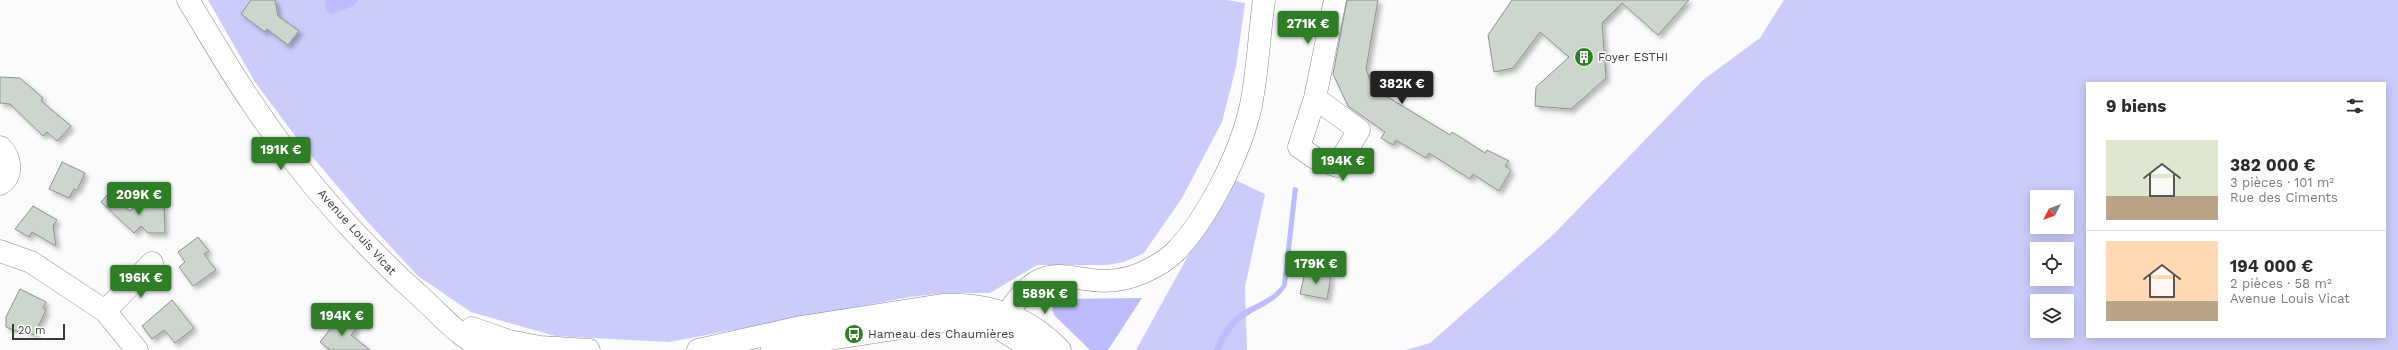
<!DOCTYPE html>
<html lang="fr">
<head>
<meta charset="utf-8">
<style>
	:root { --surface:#fff; --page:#f7f7f7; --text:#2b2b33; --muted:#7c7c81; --line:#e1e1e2; --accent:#2f7d26 }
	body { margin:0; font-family:"Work Sans",sans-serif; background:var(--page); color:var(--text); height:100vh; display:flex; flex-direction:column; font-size:15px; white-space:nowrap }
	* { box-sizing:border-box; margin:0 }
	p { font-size:13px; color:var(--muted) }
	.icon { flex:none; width:22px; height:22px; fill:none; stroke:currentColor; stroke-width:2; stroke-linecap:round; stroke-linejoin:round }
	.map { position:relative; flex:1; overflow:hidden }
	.sheet { position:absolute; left:2086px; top:82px; width:300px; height:256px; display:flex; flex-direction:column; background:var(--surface); border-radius:0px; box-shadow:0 2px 10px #0003 }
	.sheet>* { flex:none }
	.needle { width:26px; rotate:228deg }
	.controls { position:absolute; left:2030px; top:190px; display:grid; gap:8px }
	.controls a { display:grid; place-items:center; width:44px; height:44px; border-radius:0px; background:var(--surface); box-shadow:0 2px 10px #0003; font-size:20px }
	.scale { position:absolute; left:12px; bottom:10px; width:53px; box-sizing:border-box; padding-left:4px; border:2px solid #3a3a3f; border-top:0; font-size:11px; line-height:14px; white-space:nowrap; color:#3a3a3f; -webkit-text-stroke:3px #fff; paint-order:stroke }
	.price { position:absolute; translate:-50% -34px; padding:0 9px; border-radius:4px; background:var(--accent); color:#fff; font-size:13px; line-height:26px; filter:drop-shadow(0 1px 2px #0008) }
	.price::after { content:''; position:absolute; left:50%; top:24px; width:12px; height:9px; margin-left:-6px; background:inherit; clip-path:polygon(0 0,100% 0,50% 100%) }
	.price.on { background:#222; color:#fff }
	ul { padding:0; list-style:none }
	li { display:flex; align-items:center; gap:12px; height:100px; padding:0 20px }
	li+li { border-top:1px solid var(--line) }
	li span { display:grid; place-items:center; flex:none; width:112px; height:80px; border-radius:0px; color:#555 }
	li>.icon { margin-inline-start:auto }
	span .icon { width:48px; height:48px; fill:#fffc; stroke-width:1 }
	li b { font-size:17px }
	h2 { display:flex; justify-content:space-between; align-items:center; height:48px; padding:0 20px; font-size:17px }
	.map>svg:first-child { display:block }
</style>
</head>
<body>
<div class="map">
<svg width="2398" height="350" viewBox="0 0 2398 350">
	<defs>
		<filter id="shadow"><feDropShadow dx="3.5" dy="3.5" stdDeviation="2" flood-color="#0004"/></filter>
	</defs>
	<rect width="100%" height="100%" fill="#fbfbfd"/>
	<path fill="#cbccfa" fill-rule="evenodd" d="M208 0H1227L1245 3 1236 67 1222 122 1182 198 1144 253 1124 262 1107 265H1037L990 293H944L910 297 669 342 555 336 471 312 418 276 366 220 299 141 255 82Z
		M1784 0H2398V350H1406L1430 343 1554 234 1703 80 1760 38ZM2087 83H2385V337H2087ZM2037 197H2067V227H2037ZM2037 249H2067V279H2037ZM2037 301H2067V331H2037Z
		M1231 178 1265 194 1245 287 1247 350H1136Z"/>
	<path fill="#bcbcff" d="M325 0H358L353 6 333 14 326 11Z
		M1293 187 1298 188 1287 285C1276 305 1255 308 1240 321 1231 328 1225 340 1221 350H1214C1218 338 1226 324 1236 316 1250 304 1271 301 1282 285Z
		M1142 298 1108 350H1090L1055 316 1052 310 1054 303 1059 299Z"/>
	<path fill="#cdd6cc" stroke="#8c948b" filter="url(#shadow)" d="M251 0H275L278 16 299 31 288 45 267 29 265 32 241 14Z
		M1347 0H1378L1366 69 1373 88 1450 135 1452 132 1485 153 1487 150 1509 161 1505 166 1511 170 1499 191 1473 174 1470 179 1429 153 1426 158 1396 140 1393 145 1381 138 1385 132 1348 106 1333 74Z
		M1512 0H1689L1658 35 1622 3 1602 23 1606 78 1571 109 1535 106 1536 87 1569 57 1540 32 1513 68 1494 72 1488 35Z
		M0 77 20 78 43 98 41 101 71 126 57 141 47 132 43 136 10 104 0 103Z
		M62 162 85 173 77 190 74 189 69 198 49 189Z
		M107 195 130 211 136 205H164L165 233H148L141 226 134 233 101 202Z
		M33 206 57 220 53 226 56 246 32 232 29 237 15 229Z
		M198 237 209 251 204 254 216 270 193 286 179 267 185 262 178 252Z
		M1305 272 1331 276 1327 299 1300 294Z
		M20 289 46 302 43 308 46 310 34 335 20 328 18 332 6 327V317Z
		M172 300 194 328 175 343 164 330 152 339 142 326Z
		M341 315 357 328 351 335 370 350H330L320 342Z"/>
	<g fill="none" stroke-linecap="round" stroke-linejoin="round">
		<g stroke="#868692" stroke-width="23">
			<path id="minor" d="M1315 98 1359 130 1337 166 1315 158 1299 147 1315 98 1335 0
				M0 147C11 157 14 176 0 184
				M0 251 31 262 105 311 137 350
				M105 311 152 263
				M999 328C1050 234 1074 302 1142 273 1153 268 1167 260 1175 252 1208 218 1241 152 1251 105 1258 70 1259 35 1264 0"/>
		</g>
		<g stroke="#868692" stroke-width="23">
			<path id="major" d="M188 0C209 34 229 70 252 103 300 175 359 242 423 299 444 318 462 341 490 350
				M472 328 509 341 540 347 589 350
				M772 348 946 321 999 328 1033 350
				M698 350 801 327 942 305C987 303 1028 316 1060 350"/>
		</g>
		<use href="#minor" stroke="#fff" stroke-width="22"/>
		<use href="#major" stroke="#fff" stroke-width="22"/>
	</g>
	<defs>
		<g id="building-disc" transform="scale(1)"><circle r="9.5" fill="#2f7d26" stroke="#fff"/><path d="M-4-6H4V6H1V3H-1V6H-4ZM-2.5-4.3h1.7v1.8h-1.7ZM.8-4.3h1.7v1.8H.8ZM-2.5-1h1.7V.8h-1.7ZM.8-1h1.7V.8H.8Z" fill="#fff"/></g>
		<g id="bus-disc" transform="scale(1)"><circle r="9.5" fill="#2f7d26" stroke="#fff"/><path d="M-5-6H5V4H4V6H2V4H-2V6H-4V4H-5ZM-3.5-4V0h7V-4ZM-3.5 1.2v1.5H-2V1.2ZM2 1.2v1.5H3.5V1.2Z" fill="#fff"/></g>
	</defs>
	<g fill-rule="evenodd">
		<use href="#building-disc" x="1584" y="57"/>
		<use href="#bus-disc" x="854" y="334"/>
	</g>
	<g text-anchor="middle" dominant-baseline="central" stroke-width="3" stroke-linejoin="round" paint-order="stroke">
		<g font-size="12" fill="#3a3a3f" stroke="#fff" text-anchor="start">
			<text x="1598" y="57">Foyer ESTHI</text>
			<text x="868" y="334">Hameau des Chaumières</text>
		</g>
		<g font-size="12" fill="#3a3a3f" stroke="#fff">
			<text transform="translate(357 232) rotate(48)">Avenue Louis Vicat</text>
		</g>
	</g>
</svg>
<div class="controls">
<a><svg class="needle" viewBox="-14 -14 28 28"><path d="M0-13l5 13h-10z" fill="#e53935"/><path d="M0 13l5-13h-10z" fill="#7c7c81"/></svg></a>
<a><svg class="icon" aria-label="locate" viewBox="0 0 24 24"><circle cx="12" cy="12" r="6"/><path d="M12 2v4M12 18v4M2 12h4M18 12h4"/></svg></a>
<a><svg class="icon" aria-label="layers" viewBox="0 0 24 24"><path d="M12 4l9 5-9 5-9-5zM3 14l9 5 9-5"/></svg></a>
</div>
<div class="scale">20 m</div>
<b class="price" style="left:1308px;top:45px">271K €</b>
<b class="price on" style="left:1402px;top:105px">382K €</b>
<b class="price" style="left:281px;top:171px">191K €</b>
<b class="price" style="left:1343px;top:182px">194K €</b>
<b class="price" style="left:139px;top:216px">209K €</b>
<b class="price" style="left:1316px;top:285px">179K €</b>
<b class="price" style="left:141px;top:299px">196K €</b>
<b class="price" style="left:1045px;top:315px">589K €</b>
<b class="price" style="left:342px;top:337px">194K €</b>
<section class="sheet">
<h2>9 biens<svg class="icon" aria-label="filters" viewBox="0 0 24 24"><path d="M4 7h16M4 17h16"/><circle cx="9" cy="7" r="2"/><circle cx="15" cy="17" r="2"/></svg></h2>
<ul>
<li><span style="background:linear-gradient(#dfe7d0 70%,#b9a48a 0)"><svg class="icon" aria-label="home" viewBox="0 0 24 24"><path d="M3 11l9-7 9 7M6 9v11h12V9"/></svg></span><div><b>382 000 €</b><p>3 pièces · 101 m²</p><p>Rue des Ciments</p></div></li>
<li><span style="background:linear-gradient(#ffd9b3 75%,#b9a48a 0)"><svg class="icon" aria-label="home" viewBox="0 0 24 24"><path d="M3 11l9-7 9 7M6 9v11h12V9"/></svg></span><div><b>194 000 €</b><p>2 pièces · 58 m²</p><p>Avenue Louis Vicat</p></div></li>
</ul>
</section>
</div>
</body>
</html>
